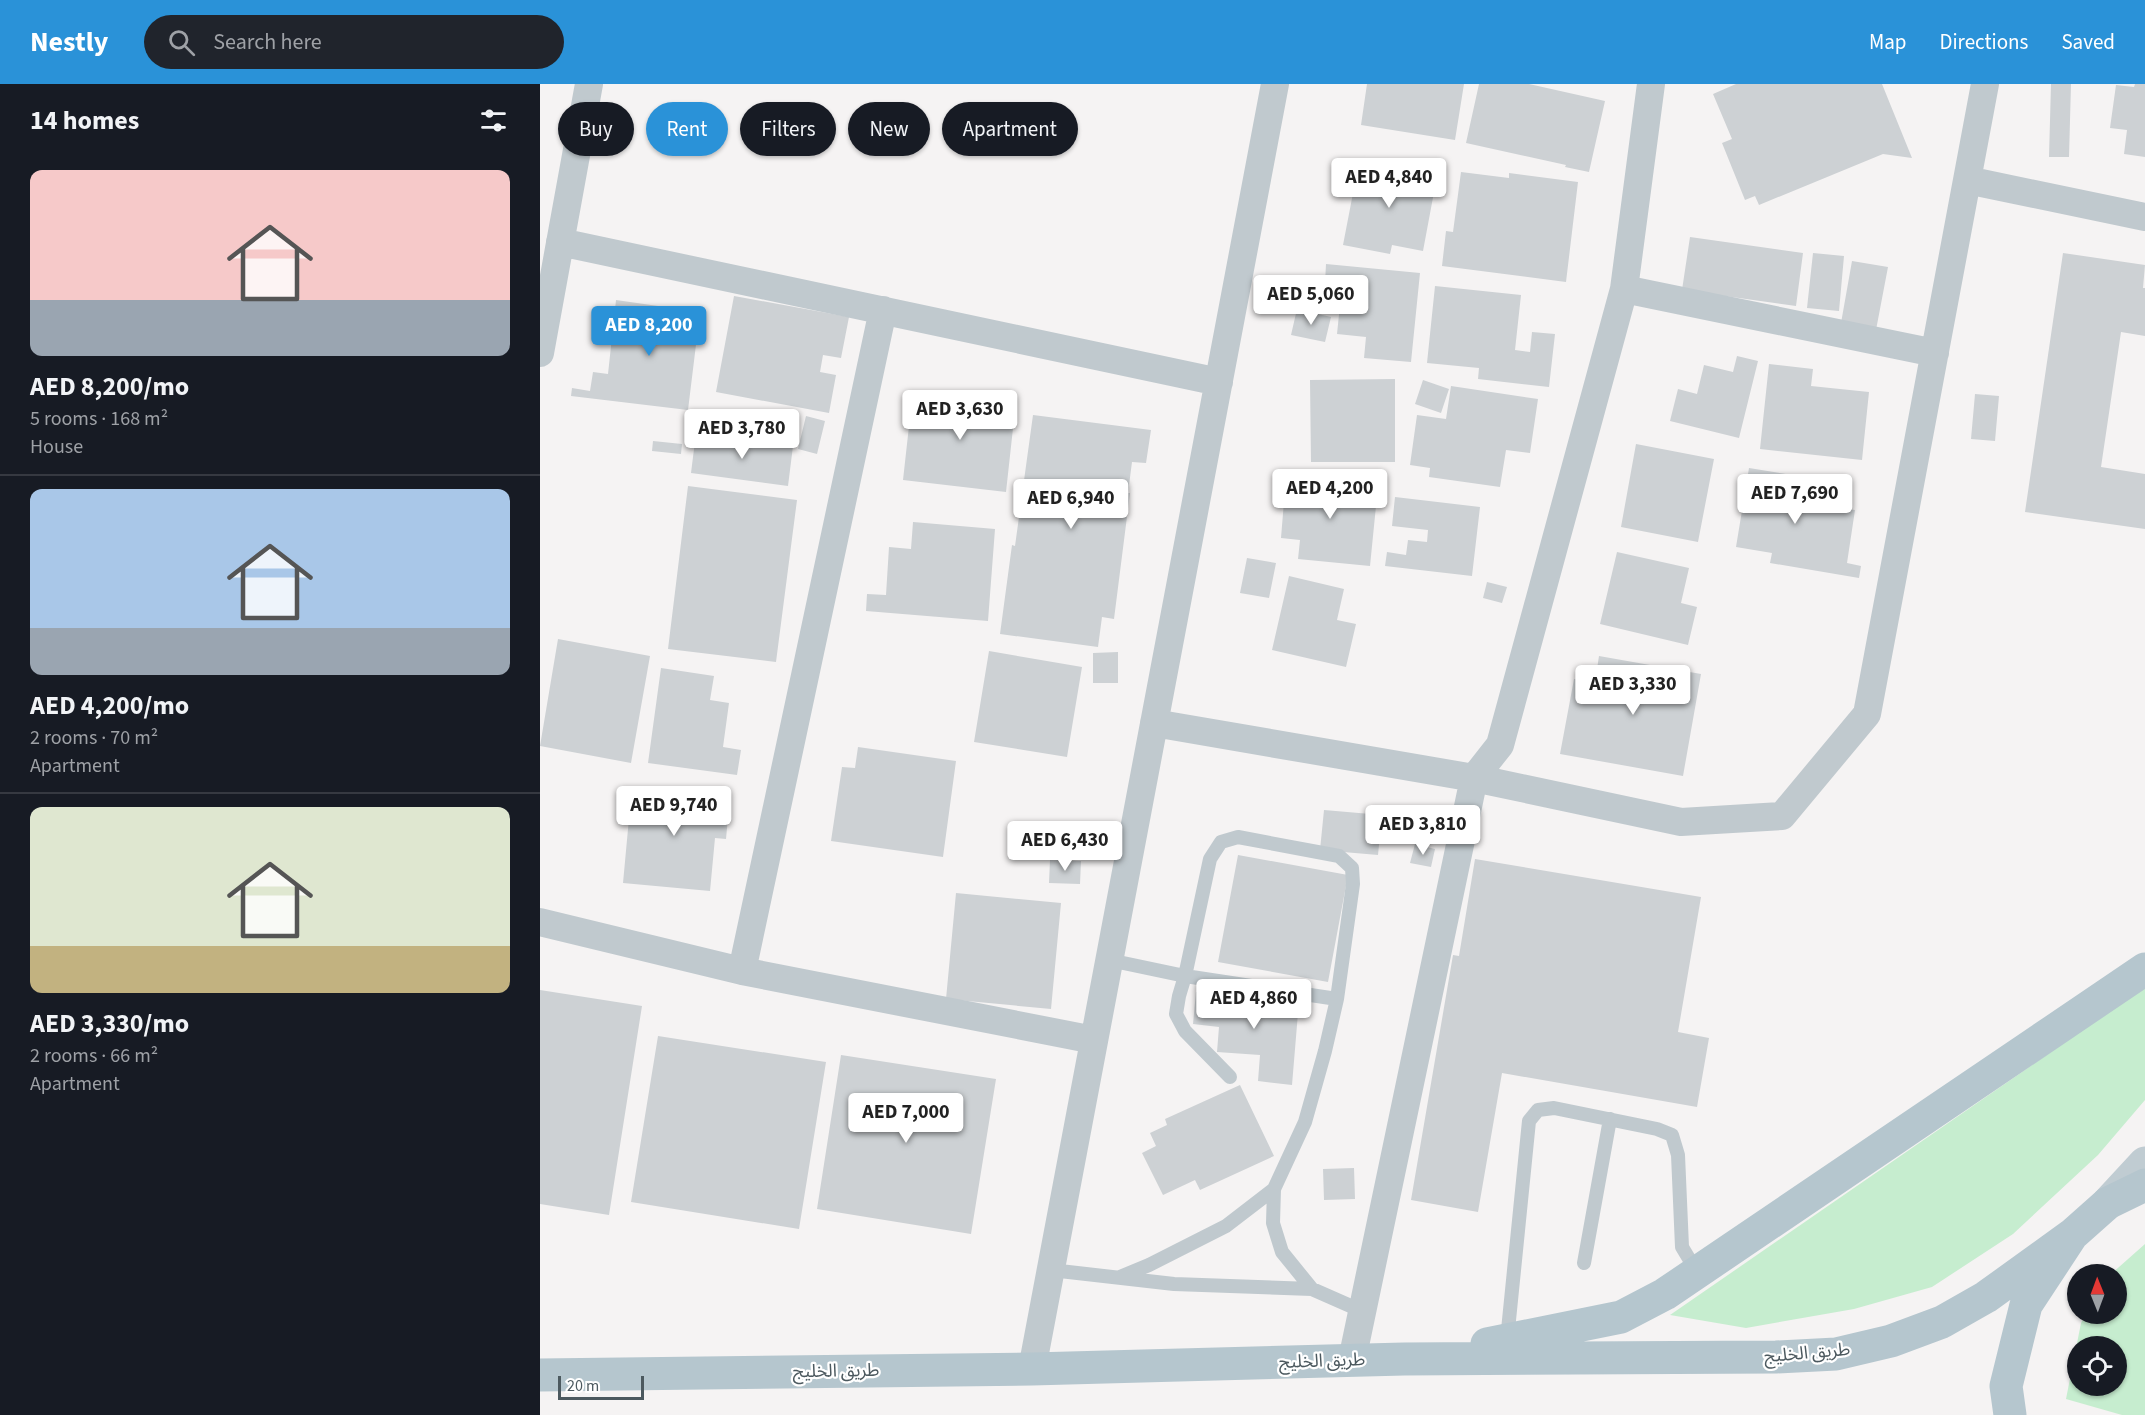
<!DOCTYPE html>
<html lang="en">
<head>
<meta charset="utf-8">
<style>
	:root { --surface:#171b24; --page:#20242c; --text:#f1f3f6; --muted:#9ea1a6; --line:#363941; --accent:#2a92d8 }
	body { margin:0; font-family:"Source Sans 3","Noto Sans Arabic",sans-serif; background:var(--page); color:var(--text); height:100vh; display:flex; flex-direction:column; font-size:22px; white-space:nowrap }
	* { box-sizing:border-box; margin:0 }
	p { font-size:20px; color:var(--muted) }
	.icon { flex:none; width:33px; height:33px; fill:none; stroke:currentColor; stroke-width:2; stroke-linecap:round; stroke-linejoin:round }
	.map { position:relative; flex:1; overflow:hidden }
	.drawer { display:flex; flex-direction:column; background:var(--surface); width:540px }
	.drawer>* { flex:none }
	.top-card { position:absolute; left:18px; top:18px; width:570px; height:54px; display:flex; gap:12px }
	.needle { width:39px; rotate:359deg }
	.controls { position:absolute; left:1527px; top:1180px; display:grid; gap:12px }
	.controls a { display:grid; place-items:center; width:60px; height:60px; border-radius:50%; background:var(--surface); box-shadow:0 2px 4px #0004; font-size:30px }
	.scale { position:absolute; left:18px; bottom:15px; width:86px; box-sizing:border-box; padding-left:6px; border:3px solid #4c595f; border-top:0; font-size:16px; line-height:21px; white-space:nowrap; color:#4c595f; -webkit-text-stroke:4px #fff; paint-order:stroke }
	.price { position:absolute; translate:-50% -51px; padding:0 14px; border-radius:6px; background:#fff; color:#222; font-size:20px; line-height:39px; filter:drop-shadow(0 2px 3px #0008) }
	.price::after { content:''; position:absolute; left:50%; top:36px; width:18px; height:14px; margin-left:-9px; background:inherit; clip-path:polygon(0 0,100% 0,50% 100%) }
	.price.selected { background:var(--accent); color:#fff }
	ul { padding:0; list-style:none }
	li { display:grid; align-content:center; gap:12px; height:318px; padding:0 30px }
	li+li { border-top:2px solid var(--line) }
	li span { display:grid; place-items:center; height:186px; border-radius:12px; color:#555 }
	li>.icon { margin-inline-start:auto }
	span .icon { width:108px; height:108px; fill:#fffc; stroke-width:1 }
	li b { font-size:26px }
	h2 { display:flex; justify-content:space-between; align-items:center; height:72px; padding:0 30px; font-size:26px }
	.pill { padding:0 21px; border-radius:27px; background:var(--surface); box-shadow:0 2px 4px #0004; font-size:21px; line-height:54px }
	.pill.selected { background:var(--accent); color:#fff }
	header { display:flex; align-items:center; gap:36px; box-sizing:border-box; height:84px; padding:0 30px; background:var(--accent); color:#fff }
	header strong { font-size:28px }
	nav { display:flex; gap:33px; margin-inline-start:auto; font-size:21px }
	.search { width:420px; height:54px; background:var(--page); display:flex; align-items:center; gap:15px; box-sizing:border-box; padding:0 21px; border-radius:33px; color:var(--muted); font-size:22px }
	main { display:flex; flex:1; min-height:0 }
	.map>svg:first-child { display:block }
</style>
</head>
<body>
<header>
<strong>Nestly</strong>
<div class="search"><svg class="icon" aria-label="search" viewBox="0 0 24 24"><circle cx="10" cy="10" r="6"/><path d="M15 15l6 6"/></svg>Search here</div>
<nav><a>Map</a><a>Directions</a><a>Saved</a></nav>
</header>
<main>
<section class="drawer">
<h2>14 homes<svg class="icon" aria-label="filters" viewBox="0 0 24 24"><path d="M4 7h16M4 17h16"/><circle cx="9" cy="7" r="2"/><circle cx="15" cy="17" r="2"/></svg></h2>
<ul>
<li><span style="background:linear-gradient(#f6c9c9 70%,#9aa5b1 0)"><svg class="icon" aria-label="home" viewBox="0 0 24 24"><path d="M3 11l9-7 9 7M6 9v11h12V9"/></svg></span><div><b>AED 8,200/mo</b><p>5 rooms · 168 m²</p><p>House</p></div></li>
<li><span style="background:linear-gradient(#a9c7e8 75%,#9aa5b1 0)"><svg class="icon" aria-label="home" viewBox="0 0 24 24"><path d="M3 11l9-7 9 7M6 9v11h12V9"/></svg></span><div><b>AED 4,200/mo</b><p>2 rooms · 70 m²</p><p>Apartment</p></div></li>
<li><span style="background:linear-gradient(#dfe7d0 75%,#c2b280 0)"><svg class="icon" aria-label="home" viewBox="0 0 24 24"><path d="M3 11l9-7 9 7M6 9v11h12V9"/></svg></span><div><b>AED 3,330/mo</b><p>2 rooms · 66 m²</p><p>Apartment</p></div></li>
</ul>
</section>
<div class="map">
<svg width="1605" height="1331" viewBox="0 0 1605 1331">
	<rect width="100%" height="100%" fill="#f5f3f3"/>
	<path fill="#c6edcf" fill-rule="evenodd" d="M1605 903V1016L1558 1071 1473 1150 1392 1203 1314 1225 1206 1244 1130 1231Z
		M1605 1160V1331H1582L1526 1315 1541 1239 1546 1230H1576V1191H1570ZM1538 1263H1576V1302H1538Z"/>
	<path fill="#cdd1d4" d="M827 0H924L915 56 821 41Z
		M939 0H989L1065 17 1049 88 1025 83 1026 81 926 59Z
		M1196 0H1342L1372 74 1343 70 1219 121 1215 112 1205 116 1182 59 1192 55 1173 10Z
		M1511 0H1531L1529 73H1509Z
		M1595 0H1605V73L1584 70 1587 46 1570 44 1576 1 1594 3Z
		M819 78 897 92 883 167 852 161 850 170 803 161Z
		M921 88 969 94V89L1038 98 1026 198 902 182 906 147 913 148Z
		M1150 153 1263 169 1256 222 1142 206Z
		M1273 169 1304 172 1299 227 1267 224Z
		M1523 169 1605 181 1603 204H1605V252L1581 248 1561 383 1605 390V445L1485 428Z
		M1312 177 1348 183 1336 246 1301 239Z
		M786 180 880 189 871 278 824 274 826 253 797 250 802 201 785 199Z
		M895 202 981 211 975 266 990 268 992 248 1015 250 1009 303 938 295 939 284 887 279Z
		M194 212 309 233 301 274 283 271 280 288 296 291 289 329 176 308Z
		M76 216 160 228 148 326 31 312 32 304 50 307 53 288 68 290Z
		M757 225 791 233 785 258 751 251Z
		M1197 272 1218 277 1199 354 1130 337 1138 305 1157 310 1164 281 1193 288Z
		M1229 280 1273 285 1271 302 1329 308 1322 376 1220 365Z
		M855 295V378H771L770 296Z
		M883 296 909 305 901 329 875 320Z
		M911 302 998 315 990 369 966 366 960 403 889 393 890 384 870 381 877 331 906 335Z
		M373 306 476 317 466 408 363 396Z
		M1435 310 1459 312 1455 357 1431 355Z
		M493 331 611 346 606 379 592 378 588 409H590L574 535 562 533 558 563 460 550 472 461 475 462Z
		M266 332 285 337 277 370 258 365Z
		M156 349 253 362 248 402 151 389Z
		M113 357 142 360 141 370 112 367Z
		M1096 360 1174 375 1158 458 1081 443Z
		M1209 384 1276 395 1272 420 1315 426 1307 479 1321 482 1319 494 1230 479 1232 469 1196 463Z
		M746 393 838 402 830 482 758 475 760 456 741 454Z
		M148 402 257 416 236 578 128 565Z
		M855 413 940 423 932 492 845 482 847 468 866 471 868 456 887 458 888 446 852 442Z
		M373 438 455 445 448 537 326 527 327 510 346 511 349 463 371 465Z
		M1077 468 1149 484 1141 519 1157 523 1148 561 1060 540Z
		M707 474 736 479 729 514 700 509Z
		M749 492 804 505 797 536 816 540 806 583 732 566Z
		M947 498 967 503 962 519 943 514Z
		M18 555 110 572 91 679 0 662Z
		M449 567 542 583 527 673 434 658Z
		M578 568V599H553V569Z
		M1059 572 1161 590 1143 692 1020 670 1034 595 1055 598Z
		M121 584 174 592 170 616 189 619 183 663 201 666 197 691 108 679Z
		M318 663 416 677 403 773 291 757 302 683 315 684Z
		M92 702 190 711 186 755 175 754 170 807 83 799Z
		M784 726 842 731 838 771 780 766Z
		M875 760 895 765 891 783 870 779Z
		M698 771 808 791 788 898 678 878Z
		M935 775 1161 813 1138 948 1169 954 1157 1023 962 989 938 1128 871 1116 913 871 919 872Z
		M510 776 541 777 540 800 509 799Z
		M416 809 521 819 511 925 406 915Z
		M0 906 102 922 69 1131 0 1120Z
		M656 908 759 917 752 1001 718 997 720 971 677 968 679 943 653 940Z
		M118 952 286 978 259 1145 91 1118Z
		M301 971 456 995 431 1150 277 1125Z
		M700 1001 734 1072 660 1106 655 1096 623 1111 602 1069 616 1062 610 1049 627 1041 625 1035Z
		M814 1084 815 1115 784 1116 783 1085Z"/>
	<g fill="none" stroke-linecap="round" stroke-linejoin="round">
		<path stroke="#c0c9ce" stroke-width="14" d="M569 876 645 892 797 915 813 800 812 784 799 772 698 753 681 758 670 775 645 892 639 912 636 930 645 947 690 993
			M797 915 785 967 765 1038 734 1105 733 1139 742 1168 772 1205 822 1227
			M1044 1179 1070 1035
			M511 1186 634 1200 772 1205
			M580 1193 609 1181 686 1142 734 1105
			M967 1256 989 1037 998 1026 1014 1024 1117 1045 1132 1051 1138 1071 1142 1163 1157 1188"/>
		<path stroke="#c0c9ce" stroke-width="28" d="M1427 96 1605 133
			M20 158 679 298
			M1084 205 1395 269
			M0 269 49 0
			M614 639 934 694 1141 738 1242 732 1327 630 1445 0
			M0 838 202 887 554 956
			M202 887 343 226
			M812 1276 934 694 960 661 1084 205 1111 0
			M492 1285 735 0"/>
		<path stroke="#c0ccd2" stroke-width="33" d="M1568 1119 1605 1079"/>
		<path stroke="#b5c6ce" stroke-width="33" d="M947 1260 1081 1233 1125 1210 1605 885
			M0 1291 492 1285 864 1275 1236 1273 1296 1270 1351 1257 1402 1238 1446 1213 1532 1151
			M1470 1331 1466 1302 1486 1221 1532 1151 1568 1119 1605 1101"/>
	</g>
	<g text-anchor="middle" dominant-baseline="central" stroke-width="4.5" stroke-linejoin="round" paint-order="stroke">
		<g font-size="18" fill="#4c595f" stroke="#fff">
			<text transform="translate(1267 1269) rotate(-5)">طريق الخليج</text>
			<text transform="translate(782 1277) rotate(-2)">طريق الخليج</text>
			<text transform="translate(296 1287) rotate(-1)">طريق الخليج</text>
		</g>
	</g>
</svg>
<div class="controls">
<a><svg class="needle" viewBox="-14 -14 28 28"><path d="M0-13l5 13h-10z" fill="#e53935"/><path d="M0 13l5-13h-10z" fill="#9ea1a6"/></svg></a>
<a><svg class="icon" aria-label="locate" viewBox="0 0 24 24"><circle cx="12" cy="12" r="6"/><path d="M12 2v4M12 18v4M2 12h4M18 12h4"/></svg></a>
</div>
<div class="scale">20 m</div>
<b class="price" style="left:849px;top:125px">AED 4,840</b>
<b class="price" style="left:771px;top:242px">AED 5,060</b>
<b class="price selected" style="left:109px;top:273px">AED 8,200</b>
<b class="price" style="left:420px;top:357px">AED 3,630</b>
<b class="price" style="left:202px;top:376px">AED 3,780</b>
<b class="price" style="left:790px;top:436px">AED 4,200</b>
<b class="price" style="left:1255px;top:441px">AED 7,690</b>
<b class="price" style="left:531px;top:446px">AED 6,940</b>
<b class="price" style="left:1093px;top:632px">AED 3,330</b>
<b class="price" style="left:134px;top:753px">AED 9,740</b>
<b class="price" style="left:883px;top:772px">AED 3,810</b>
<b class="price" style="left:525px;top:788px">AED 6,430</b>
<b class="price" style="left:714px;top:946px">AED 4,860</b>
<b class="price" style="left:366px;top:1060px">AED 7,000</b>
<div class="top-card">
<a class="pill">Buy</a>
<a class="pill selected">Rent</a>
<a class="pill">Filters</a>
<a class="pill">New</a>
<a class="pill">Apartment</a>
</div>
</div>
</main>
</body>
</html>
